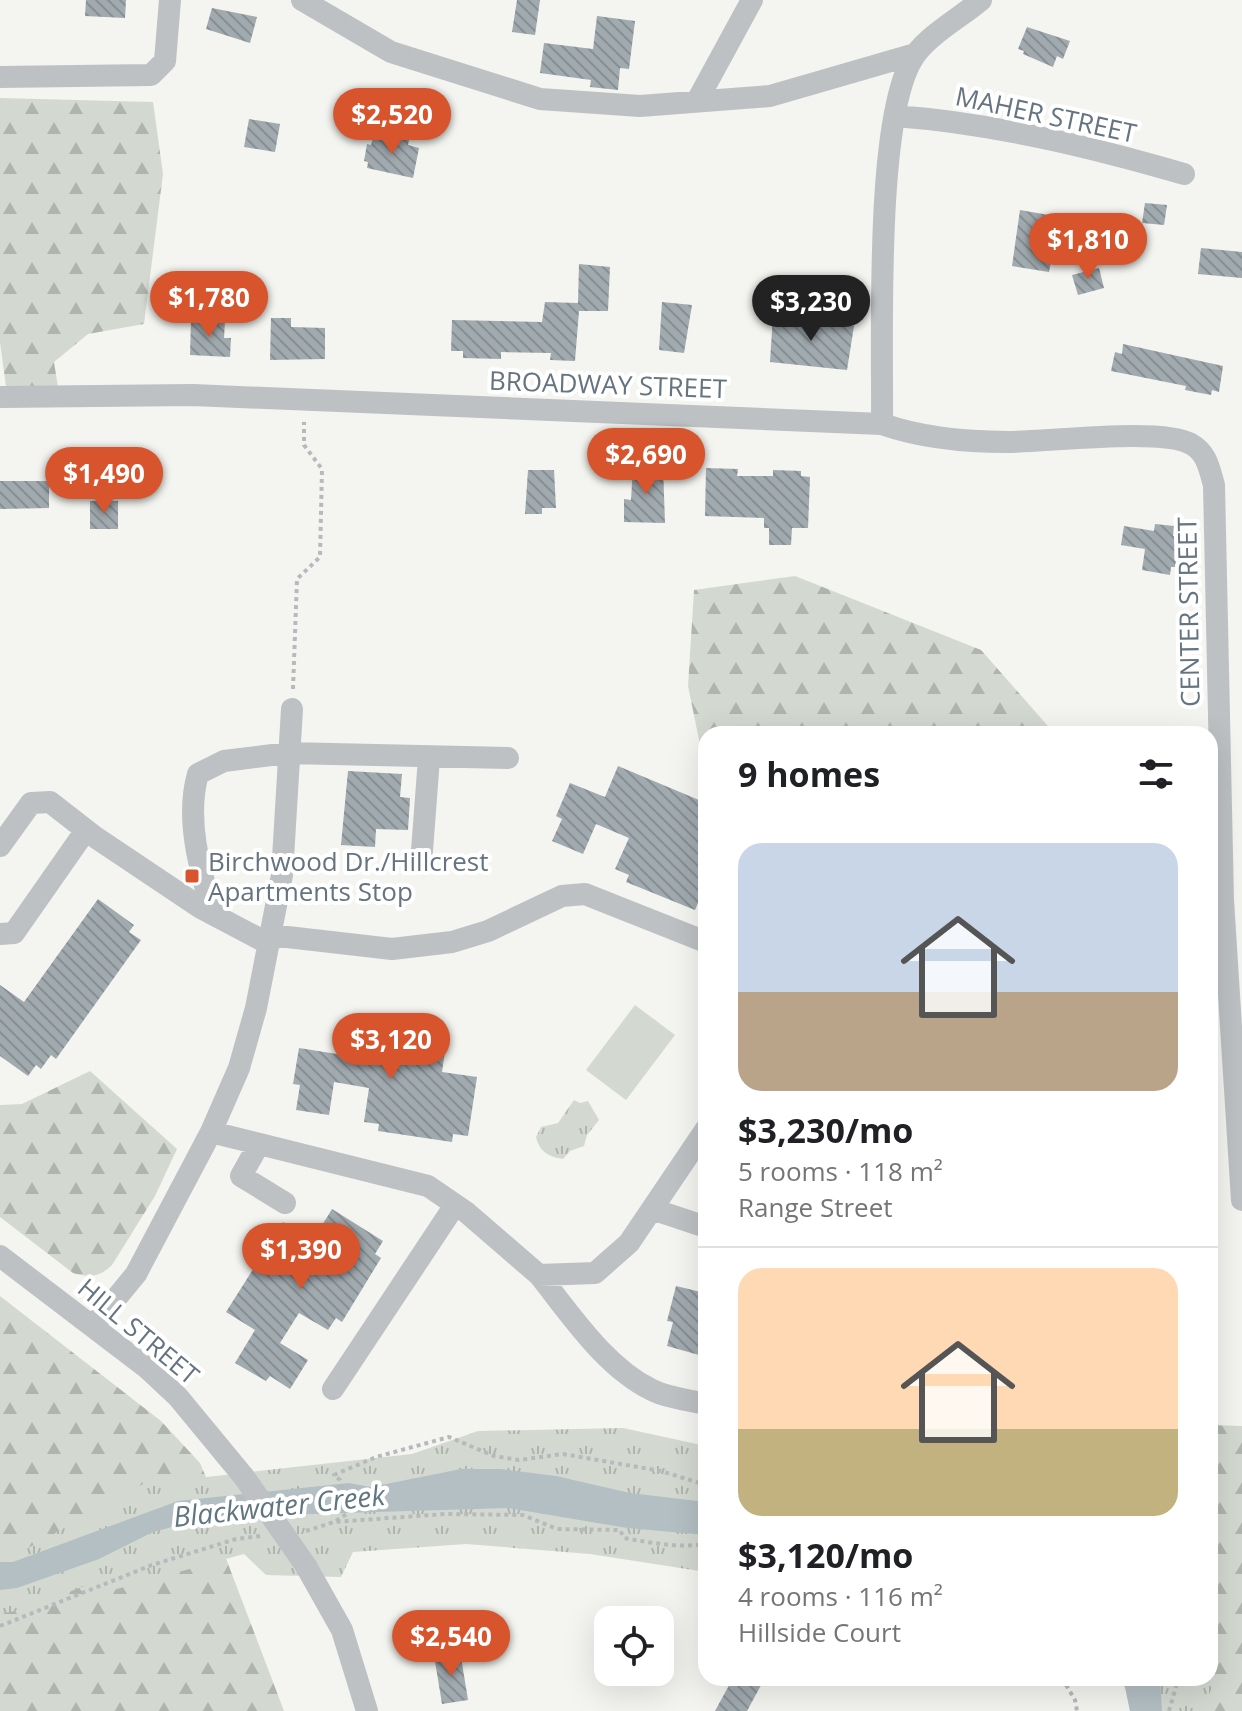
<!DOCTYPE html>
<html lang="en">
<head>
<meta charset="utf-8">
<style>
	:root { --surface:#fff; --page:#f2f2f2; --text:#202124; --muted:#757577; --line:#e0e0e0; --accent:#d8542c }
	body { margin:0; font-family:"Open Sans",sans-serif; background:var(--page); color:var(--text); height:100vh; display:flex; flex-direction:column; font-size:30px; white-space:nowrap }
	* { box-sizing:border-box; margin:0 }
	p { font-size:26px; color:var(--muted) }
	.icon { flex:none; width:44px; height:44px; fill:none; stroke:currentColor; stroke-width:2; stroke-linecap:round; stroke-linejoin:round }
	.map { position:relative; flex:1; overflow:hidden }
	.panel { position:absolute; left:698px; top:726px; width:520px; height:960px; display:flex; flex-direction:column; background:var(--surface); border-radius:24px; box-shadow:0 8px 32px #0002 }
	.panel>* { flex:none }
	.tools { position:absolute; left:594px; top:1606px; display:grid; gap:16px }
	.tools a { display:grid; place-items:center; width:80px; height:80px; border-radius:16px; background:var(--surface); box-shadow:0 8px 32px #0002; font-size:40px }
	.price { position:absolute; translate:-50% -68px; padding:0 18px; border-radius:28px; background:var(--accent); color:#fff; font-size:26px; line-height:52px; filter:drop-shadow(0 2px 4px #0008) }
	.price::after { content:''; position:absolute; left:50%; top:48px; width:24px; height:18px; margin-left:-12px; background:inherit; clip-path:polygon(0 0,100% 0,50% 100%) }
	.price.current { background:#222; color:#fff }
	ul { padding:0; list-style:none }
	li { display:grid; align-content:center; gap:16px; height:424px; padding:0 40px }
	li+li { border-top:2px solid var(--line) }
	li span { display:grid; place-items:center; height:248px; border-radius:24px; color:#555 }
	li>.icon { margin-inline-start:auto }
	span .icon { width:144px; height:144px; fill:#fffc; stroke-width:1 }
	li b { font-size:34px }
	h2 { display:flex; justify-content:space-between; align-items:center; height:96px; padding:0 40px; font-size:34px }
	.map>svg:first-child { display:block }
</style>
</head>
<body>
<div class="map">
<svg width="1242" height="1711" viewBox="0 0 1242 1711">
	<defs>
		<pattern id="forest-firs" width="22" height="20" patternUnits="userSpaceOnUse" patternTransform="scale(2)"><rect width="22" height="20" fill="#d3d9d0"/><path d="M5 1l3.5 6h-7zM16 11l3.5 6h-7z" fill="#afb5ae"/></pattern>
		<pattern id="park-tufts" width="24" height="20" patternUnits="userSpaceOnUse" patternTransform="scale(2)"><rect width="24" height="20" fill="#d3d9d0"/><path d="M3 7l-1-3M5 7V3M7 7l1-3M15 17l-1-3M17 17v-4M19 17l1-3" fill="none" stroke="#afb5ae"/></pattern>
		<pattern id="building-back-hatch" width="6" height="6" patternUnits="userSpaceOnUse" patternTransform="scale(2)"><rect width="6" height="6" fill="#a1aaaf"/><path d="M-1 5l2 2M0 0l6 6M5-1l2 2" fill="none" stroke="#878f94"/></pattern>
	</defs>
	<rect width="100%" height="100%" fill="#f4f4f0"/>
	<path fill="#d3d9d0" d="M635 1005 675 1035 626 1100 586 1070Z"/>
	<path fill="url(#forest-firs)" d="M0 98 153 102 163 174 144 324 88 334 54 362 58 387H6L0 342Z
		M795 576 981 650 1055 734H706V774L688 686 694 590Z
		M90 1071 177 1149 155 1196 112 1265C100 1277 89 1278 73 1273L0 1217V1105L22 1104Z
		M0 1296 161 1421 200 1463 214 1496 0 1562Z
		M1210 1425 1242 1426V1711H1162L1210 1678Z
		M211 1519 284 1711H0V1590Z"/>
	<path fill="url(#park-tufts)" d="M574 1100 580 1103 588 1101 599 1120 587 1135 584 1146 570 1151 563 1159C548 1157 539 1151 536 1137L541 1127 558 1123Z
		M623 1428 706 1446V1572L590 1554 466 1544 353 1552 341 1577 266 1575 244 1554 95 1595 91 1583 30 1608 0 1614V1551L21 1552 143 1484 412 1454 478 1431Z
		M1210 1659 1213 1685 1202 1711H1130L1125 1687 1113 1678H1210Z"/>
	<path fill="#b4bfc3" d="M461 1469H501L556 1476 630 1493 706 1502V1535L627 1528 508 1508 243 1516 195 1521 153 1532 99 1559 17 1588 0 1590V1562H13L178 1501 349 1483 371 1487Z
		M1113 1678H1160L1162 1711H1130L1125 1687Z"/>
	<path fill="url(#building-back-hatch)" d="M86 0H126L125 18 85 16Z
		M517 0H540L535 35 512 32Z
		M212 8 257 17 250 43 206 29Z
		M597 16 635 21 629 69 620 68 618 90 590 87 591 80 540 73 544 43 593 49Z
		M1027 27 1070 41 1063 59 1057 56 1053 67 1023 54 1024 51 1018 49Z
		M249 119 280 124 275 152 244 147Z
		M387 135 409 140 408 145 419 148 413 178 367 168 368 162 364 161 367 144 371 145 373 138 386 141Z
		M1145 203 1167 205 1164 225 1142 223Z
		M1020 210 1060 217 1049 272 1012 266Z
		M1201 248 1242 252V278L1198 274Z
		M579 264 610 267 608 311H579L575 361 550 360 551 353 501 352V359L463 358V351H451L452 320 542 322 545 302 578 303Z
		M1099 268 1104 288 1078 295 1072 275Z
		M662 302 692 305 684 353 659 350Z
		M773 315 854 326 847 370 770 362Z
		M271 318H291V327L325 328V359L270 360Z
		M191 320 225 321 224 338H231L230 357 190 355Z
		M1123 344 1223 366 1219 392 1212 390 1211 395 1185 390 1186 386 1111 371 1115 352 1122 354Z
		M633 466H663L665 523 624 522V499L631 500Z
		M706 468 738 469 737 476H773V470L801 471V476L810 477 808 528H792L791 545H769V528H764V518L705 516Z
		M528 470H554L556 508H542V514H525Z
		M0 481H49V508L0 509Z
		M90 501H118V529H90Z
		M1155 524 1174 526 1173 536 1180 537 1175 567H1171L1170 575 1142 570 1145 549 1121 545 1124 526 1154 531Z
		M618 766 706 803V832L700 846 706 848V906L698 903 695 910 626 882 629 875 615 869 629 838 596 824 583 854 552 841 562 819 556 816 570 783 605 797Z
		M348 771 402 774 400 797 410 798 408 830 376 829 375 847 341 845Z
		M98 899 134 925 129 932 141 940 56 1059 51 1055 41 1069 36 1065 28 1076 0 1056V985L24 1002Z
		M342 1020 447 1037 442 1072 477 1077 468 1136 453 1134 452 1142 378 1131 379 1124 364 1122 369 1088 334 1082 329 1115 296 1110 300 1085 293 1084 299 1048 337 1054Z
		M332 1209 383 1241 375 1254 381 1258 342 1322 336 1318 328 1330 299 1313 280 1343 308 1360 290 1389 270 1376 266 1381 235 1363 255 1330 226 1312 283 1222 313 1240Z
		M676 1286 701 1292 699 1300 706 1302V1330L699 1355 667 1346 673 1322 667 1321Z
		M460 1651 468 1700 442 1704 434 1655Z
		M733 1678H765L747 1711H715Z"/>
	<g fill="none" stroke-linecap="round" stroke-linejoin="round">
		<path stroke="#b7babc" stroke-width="4" stroke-dasharray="4 4" stroke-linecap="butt" d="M293 689 297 579 320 557 322 469 304 445V422
			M336 1521 348 1513 340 1480 334 1475 376 1457 449 1437 494 1456 519 1460 563 1454 661 1471 706 1485
			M306 1531 334 1522 445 1514 523 1515 557 1529 620 1530 624 1538C652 1543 678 1548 706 1544
			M0 1626 152 1565 236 1539 261 1536
			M1062 1678 1075 1700 1077 1711
			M1169 1711 1177 1683 1173 1678"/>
		<path stroke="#bdc1c4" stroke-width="22" d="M302 0 391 52 540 99 640 106 770 96 915 54
			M0 77 151 75 165 61 170 0
			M697 101 752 0
			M895 116C992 123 1091 147 1184 174
			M0 397 193 395 882 424C922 438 965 442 1008 442 1046 442 1163 427 1191 444 1207 453 1209 468 1214 485L1223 900 1242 1200
			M882 424C883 346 874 112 915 55 930 34 961 17 981 0
			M0 846 31 803 50 802 95 837 201 908 269 944
			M421 864 429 758
			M213 914C200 870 185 819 198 774L224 761 288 753 508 758
			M0 934 14 933 86 830
			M270 935 392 949 452 942 488 931 562 896 585 894 706 942
			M211 1132 428 1186 466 1212 539 1275 595 1273 629 1243 706 1129
			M259 1144 241 1176 285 1203
			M652 1209 706 1227
			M0 1256 147 1368 178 1397 244 1477
			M539 1275C571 1315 605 1367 652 1390 668 1398 689 1400 706 1404
			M94 1325 136 1274 211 1132 239 1068 256 1008 282 875 292 709
			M333 1389 455 1205
			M306 1566 342 1630 367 1711"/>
		<path stroke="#bdc1c4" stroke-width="22" d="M244 1477 306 1566"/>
	</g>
	<rect fill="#d8542c" stroke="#fff" stroke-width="3" x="184" y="868" width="16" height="16" rx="4"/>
	<g text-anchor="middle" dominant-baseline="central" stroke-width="8" stroke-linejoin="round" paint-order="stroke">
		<g font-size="26" fill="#657480" stroke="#fff">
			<text transform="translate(1046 114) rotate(12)">MAHER STREET</text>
			<text transform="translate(608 384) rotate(2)">BROADWAY STREET</text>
			<text transform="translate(1188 612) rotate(-91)">CENTER STREET</text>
			<text transform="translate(139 1331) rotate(40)">HILL STREET</text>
		</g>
		<g font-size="26" fill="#657480" stroke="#fff" text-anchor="start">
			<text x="208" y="861">Birchwood Dr./Hillcrest<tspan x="208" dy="30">Apartments Stop</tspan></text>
		</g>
		<g font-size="28" font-style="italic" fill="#60757d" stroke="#fff">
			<text transform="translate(279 1505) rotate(-6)">Blackwater Creek</text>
		</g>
	</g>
</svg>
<div class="tools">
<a><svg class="icon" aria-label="locate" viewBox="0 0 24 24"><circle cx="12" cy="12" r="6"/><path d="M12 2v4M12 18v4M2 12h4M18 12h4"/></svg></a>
</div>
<b class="price" style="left:392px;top:156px">$2,520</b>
<b class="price" style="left:1088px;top:281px">$1,810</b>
<b class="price" style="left:209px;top:339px">$1,780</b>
<b class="price current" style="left:811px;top:343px">$3,230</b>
<b class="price" style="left:646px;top:496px">$2,690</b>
<b class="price" style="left:104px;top:515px">$1,490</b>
<b class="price" style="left:391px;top:1081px">$3,120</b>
<b class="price" style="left:301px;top:1291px">$1,390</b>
<b class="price" style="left:451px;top:1678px">$2,540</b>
<section class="panel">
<h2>9 homes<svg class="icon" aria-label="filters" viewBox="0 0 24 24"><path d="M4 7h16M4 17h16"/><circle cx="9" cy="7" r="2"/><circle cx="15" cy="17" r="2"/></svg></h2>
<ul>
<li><span style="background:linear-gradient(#c9d6e8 60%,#b9a48a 0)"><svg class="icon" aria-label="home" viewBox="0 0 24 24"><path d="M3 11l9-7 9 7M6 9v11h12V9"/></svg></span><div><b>$3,230/mo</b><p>5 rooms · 118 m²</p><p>Range Street</p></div></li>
<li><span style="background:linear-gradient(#ffd9b3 65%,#c2b280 0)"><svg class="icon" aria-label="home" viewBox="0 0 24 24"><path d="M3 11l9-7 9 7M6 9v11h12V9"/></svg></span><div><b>$3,120/mo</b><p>4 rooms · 116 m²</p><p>Hillside Court</p></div></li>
</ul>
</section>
</div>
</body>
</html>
